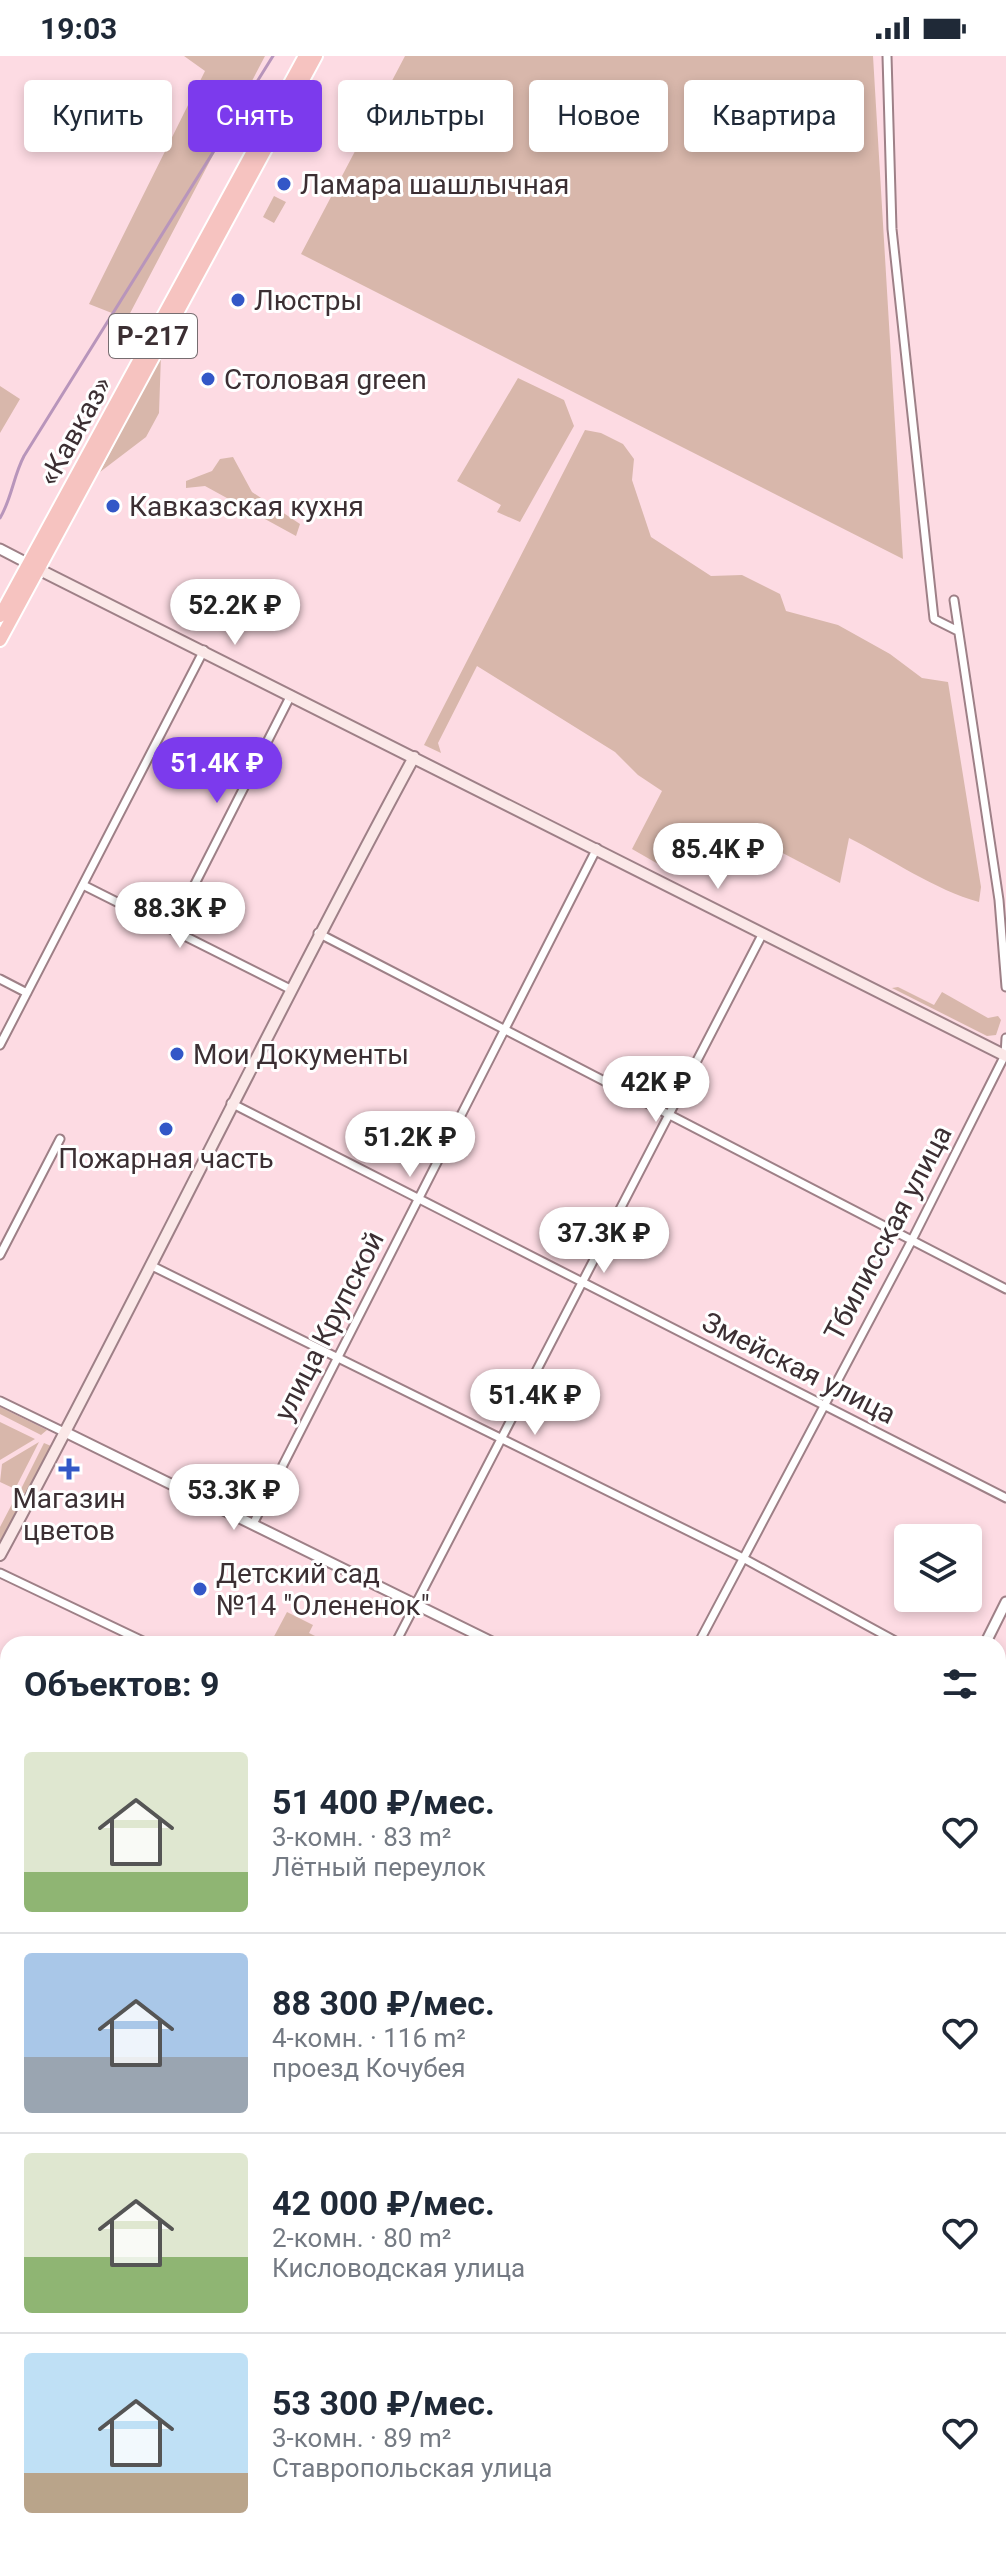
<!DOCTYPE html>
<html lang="ru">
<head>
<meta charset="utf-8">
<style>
	:root { --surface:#fff; --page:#f6f6f7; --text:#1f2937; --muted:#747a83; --line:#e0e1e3; --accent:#7c3aed }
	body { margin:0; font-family:Roboto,sans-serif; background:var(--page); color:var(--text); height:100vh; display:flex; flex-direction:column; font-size:30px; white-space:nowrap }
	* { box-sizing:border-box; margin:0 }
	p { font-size:26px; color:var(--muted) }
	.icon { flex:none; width:44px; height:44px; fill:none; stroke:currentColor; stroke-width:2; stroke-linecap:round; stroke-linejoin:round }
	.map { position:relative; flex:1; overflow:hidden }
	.side { position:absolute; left:0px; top:1580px; width:1006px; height:914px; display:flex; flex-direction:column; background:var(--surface); border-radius:24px 24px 0 0; box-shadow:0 4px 12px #0003 }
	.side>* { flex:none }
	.guide { position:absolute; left:24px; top:24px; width:958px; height:72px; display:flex; gap:16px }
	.controls { position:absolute; left:894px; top:1468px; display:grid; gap:16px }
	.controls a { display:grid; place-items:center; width:88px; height:88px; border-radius:8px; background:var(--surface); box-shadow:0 4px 12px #0003; font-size:40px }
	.price { position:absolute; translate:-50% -68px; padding:0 18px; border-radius:28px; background:#fff; color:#222; font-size:26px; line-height:52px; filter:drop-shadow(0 2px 4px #0008) }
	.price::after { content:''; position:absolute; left:50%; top:48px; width:24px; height:18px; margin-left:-12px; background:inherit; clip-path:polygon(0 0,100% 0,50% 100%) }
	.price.current { background:var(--accent); color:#fff }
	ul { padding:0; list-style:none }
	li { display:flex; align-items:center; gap:24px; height:200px; padding:0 24px }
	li+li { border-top:2px solid var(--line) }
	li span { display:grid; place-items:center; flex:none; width:224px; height:160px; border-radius:8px; color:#555 }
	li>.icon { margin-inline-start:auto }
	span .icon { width:96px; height:96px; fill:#fffc; stroke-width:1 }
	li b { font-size:34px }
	h2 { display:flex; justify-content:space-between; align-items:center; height:96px; padding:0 24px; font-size:34px }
	.chip { padding:0 28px; border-radius:8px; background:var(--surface); box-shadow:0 4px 12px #0003; font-size:28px; line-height:72px }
	.chip.current { background:var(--accent); color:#fff }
	.status { display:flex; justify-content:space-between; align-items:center; height:56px; padding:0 40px; background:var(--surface); direction:ltr }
	.status svg { height:22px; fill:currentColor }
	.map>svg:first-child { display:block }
</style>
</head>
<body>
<div class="status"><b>19:03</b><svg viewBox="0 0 49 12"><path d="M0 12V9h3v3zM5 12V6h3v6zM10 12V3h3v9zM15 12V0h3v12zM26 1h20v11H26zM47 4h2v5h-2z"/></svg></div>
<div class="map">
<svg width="1006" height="2493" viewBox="0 0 1006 2493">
	<rect width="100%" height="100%" fill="#fddbe3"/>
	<path fill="#d8b7ab" d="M184 0H265L127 263 89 248 205 15Z
		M405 0H873L903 503 301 198Z
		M274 140 286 146 274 167 263 161Z
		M161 299 159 357 146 381 100 416Z
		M518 322 564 344 574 370 520 466 497 456 501 449 457 425Z
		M0 330 20 343 0 377Z
		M585 374 601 377 623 388 634 403 632 424 651 481 711 520 742 519 780 538 786 555 838 569 890 598 922 622 948 626 981 831 979 846C935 834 891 803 849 782L840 827 727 768 697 818 672 816 632 793 662 735 638 719 615 696 477 610 438 687 441 697 424 689Z
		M233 401 252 436 300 468 296 480 205 430 186 432V425L212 415 220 403Z
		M898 931 934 949 942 936 988 962 998 960 1001 964 996 979 987 980 892 932Z
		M0 1351 47 1374 41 1379 0 1358Z
		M0 1366 35 1383 0 1404Z
		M39 1386 15 1433 0 1426 2 1408Z
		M44 1387 51 1390 27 1439 20 1435Z
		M12 1448 20 1452 0 1489V1471Z
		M287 1556 313 1569 309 1577 325 1585 324 1588H270Z
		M998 2154 1006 2156V2232L998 2244V2193L1002 2184 998 2178Z
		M0 2278 8 2281V2304L0 2319Z"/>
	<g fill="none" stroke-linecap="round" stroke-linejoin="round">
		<path stroke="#b895bb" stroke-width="3" d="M0 462C12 442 13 421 24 400L273 0"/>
		<g stroke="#9e8087" stroke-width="11">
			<path id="minor" d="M887 0 892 173 934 563 958 575
				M954 544 999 844 1006 931
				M83 829 290 933
				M172 873 291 639
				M318 877 1006 1233
				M0 923 27 937
				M0 989 204 594
				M231 1047 1006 1442
				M0 1199 60 1083
				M150 1209 743 1502 901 1588
				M0 1345 66 1377
				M253 1468 597 792
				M0 1517 149 1588
				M395 1588 763 877
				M698 1588 912 1184 1005 999 1006 982
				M998 1639 1006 1643
				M0 1684 8 1688
				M0 1859 8 1863
				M998 2035 1006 2020
				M0 2048 8 2052
				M0 2222 8 2226
				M0 2367 8 2350
				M998 2373 1006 2377
				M998 2415 1006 2401
				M525 2486 540 2493
				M243 2493 246 2486
				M503 2493 506 2486
				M761 2493 765 2486
				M956 2493 960 2486"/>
		</g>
		<g stroke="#9e8087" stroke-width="13">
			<path id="tertiary" d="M0 493 29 508
				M67 1377 496 1588
				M985 1588 1006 1546
				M998 1850 1006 1854"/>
		</g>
		<g stroke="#9e8087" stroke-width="14">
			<path id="secondary" d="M32 510 1006 1000
				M0 1499C142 1235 271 965 414 701"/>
		</g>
		<g stroke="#fff" stroke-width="16">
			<path id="trunk" d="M0 560 305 0
				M0 584 316 0"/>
		</g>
		<use href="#minor" stroke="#fff" stroke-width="7"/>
		<use href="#tertiary" stroke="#fff" stroke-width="9"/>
		<use href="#secondary" stroke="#fbe8e8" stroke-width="10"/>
		<use href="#trunk" stroke="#f6c3c0" stroke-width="12"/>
	</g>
	<g fill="#3357c7" stroke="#fff" stroke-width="3">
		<circle cx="284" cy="128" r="8"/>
		<circle cx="238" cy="244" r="8"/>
		<circle cx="208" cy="323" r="8"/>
		<circle cx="113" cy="450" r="8"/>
		<circle cx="177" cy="998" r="8"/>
		<circle cx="166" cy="1073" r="8"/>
		<path d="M65 1401h8v8h8v8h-8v8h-8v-8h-8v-8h8z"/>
		<circle cx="200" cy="1533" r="8"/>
	</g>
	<g text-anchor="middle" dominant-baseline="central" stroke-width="6" stroke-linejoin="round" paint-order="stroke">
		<rect fill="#fff" stroke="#766d70" stroke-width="2" x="109" y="258" width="88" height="44" rx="6"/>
		<g font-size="26" font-weight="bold" fill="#3c2f33">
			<text x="153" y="280">Р-217</text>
		</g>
		<g font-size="28" fill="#3c2f33" stroke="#fff" text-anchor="start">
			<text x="300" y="128">Ламара шашлычная</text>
			<text x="254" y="244">Люстры</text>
			<text x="224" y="323">Столовая green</text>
			<text x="129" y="450">Кавказская кухня</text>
			<text x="193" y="998">Мои Документы</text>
			<text x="166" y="1102" text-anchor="middle">Пожарная часть</text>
			<text x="69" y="1442" text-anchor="middle">Магазин<tspan x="69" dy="32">цветов</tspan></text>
			<text x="216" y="1517">Детский сад<tspan x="216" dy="32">№14 "Олененок"</tspan></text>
		</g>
		<g font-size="28" fill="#3c2f33" stroke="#fff">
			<text transform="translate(75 375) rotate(-61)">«Кавказ»</text>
			<text transform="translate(888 1177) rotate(-62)">Тбилисская улица</text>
			<text transform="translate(329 1270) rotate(-63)">улица Крупской</text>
			<text transform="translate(799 1312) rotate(27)">Змейская улица</text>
		</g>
	</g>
</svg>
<div class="controls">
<a><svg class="icon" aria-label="layers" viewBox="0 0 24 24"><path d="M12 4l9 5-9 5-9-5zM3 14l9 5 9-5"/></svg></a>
</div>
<b class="price" style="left:235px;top:591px">52.2K ₽</b>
<b class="price current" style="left:217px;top:749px">51.4K ₽</b>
<b class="price" style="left:718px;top:835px">85.4K ₽</b>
<b class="price" style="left:180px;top:894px">88.3K ₽</b>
<b class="price" style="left:656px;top:1068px">42K ₽</b>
<b class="price" style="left:410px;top:1123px">51.2K ₽</b>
<b class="price" style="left:604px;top:1219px">37.3K ₽</b>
<b class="price" style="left:535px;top:1381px">51.4K ₽</b>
<b class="price" style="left:234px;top:1476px">53.3K ₽</b>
<div class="guide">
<a class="chip">Купить</a>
<a class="chip current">Снять</a>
<a class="chip">Фильтры</a>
<a class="chip">Новое</a>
<a class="chip">Квартира</a>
</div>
<section class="side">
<h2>Объектов: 9<svg class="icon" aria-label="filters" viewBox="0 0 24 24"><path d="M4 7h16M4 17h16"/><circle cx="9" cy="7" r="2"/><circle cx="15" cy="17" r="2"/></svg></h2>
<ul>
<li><span style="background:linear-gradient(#dfe7d0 75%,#8fb573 0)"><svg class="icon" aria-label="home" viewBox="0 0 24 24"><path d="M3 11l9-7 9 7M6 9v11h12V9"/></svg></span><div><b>51 400 ₽/мес.</b><p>3-комн. · 83 m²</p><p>Лётный переулок</p></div><svg class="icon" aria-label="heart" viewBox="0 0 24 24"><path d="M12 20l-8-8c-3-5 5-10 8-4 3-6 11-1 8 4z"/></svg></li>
<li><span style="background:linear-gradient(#a9c7e8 65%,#9aa5b1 0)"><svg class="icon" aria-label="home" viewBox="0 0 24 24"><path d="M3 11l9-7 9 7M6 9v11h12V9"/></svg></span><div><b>88 300 ₽/мес.</b><p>4-комн. · 116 m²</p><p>проезд Кочубея</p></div><svg class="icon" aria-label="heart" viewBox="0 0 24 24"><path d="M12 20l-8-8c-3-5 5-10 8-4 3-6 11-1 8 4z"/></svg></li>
<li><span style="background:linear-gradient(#dfe7d0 65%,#8fb573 0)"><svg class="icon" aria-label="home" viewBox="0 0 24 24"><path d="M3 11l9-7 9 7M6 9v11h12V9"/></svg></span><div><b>42 000 ₽/мес.</b><p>2-комн. · 80 m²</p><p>Кисловодская улица</p></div><svg class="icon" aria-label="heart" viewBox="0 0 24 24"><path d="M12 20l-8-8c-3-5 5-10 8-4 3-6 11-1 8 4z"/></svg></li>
<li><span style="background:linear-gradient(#bfe0f5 75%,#b9a48a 0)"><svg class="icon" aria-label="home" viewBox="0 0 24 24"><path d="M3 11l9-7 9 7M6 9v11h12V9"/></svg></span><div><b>53 300 ₽/мес.</b><p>3-комн. · 89 m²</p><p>Ставропольская улица</p></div><svg class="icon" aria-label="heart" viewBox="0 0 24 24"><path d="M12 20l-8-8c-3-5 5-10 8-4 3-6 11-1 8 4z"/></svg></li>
</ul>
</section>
</div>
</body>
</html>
